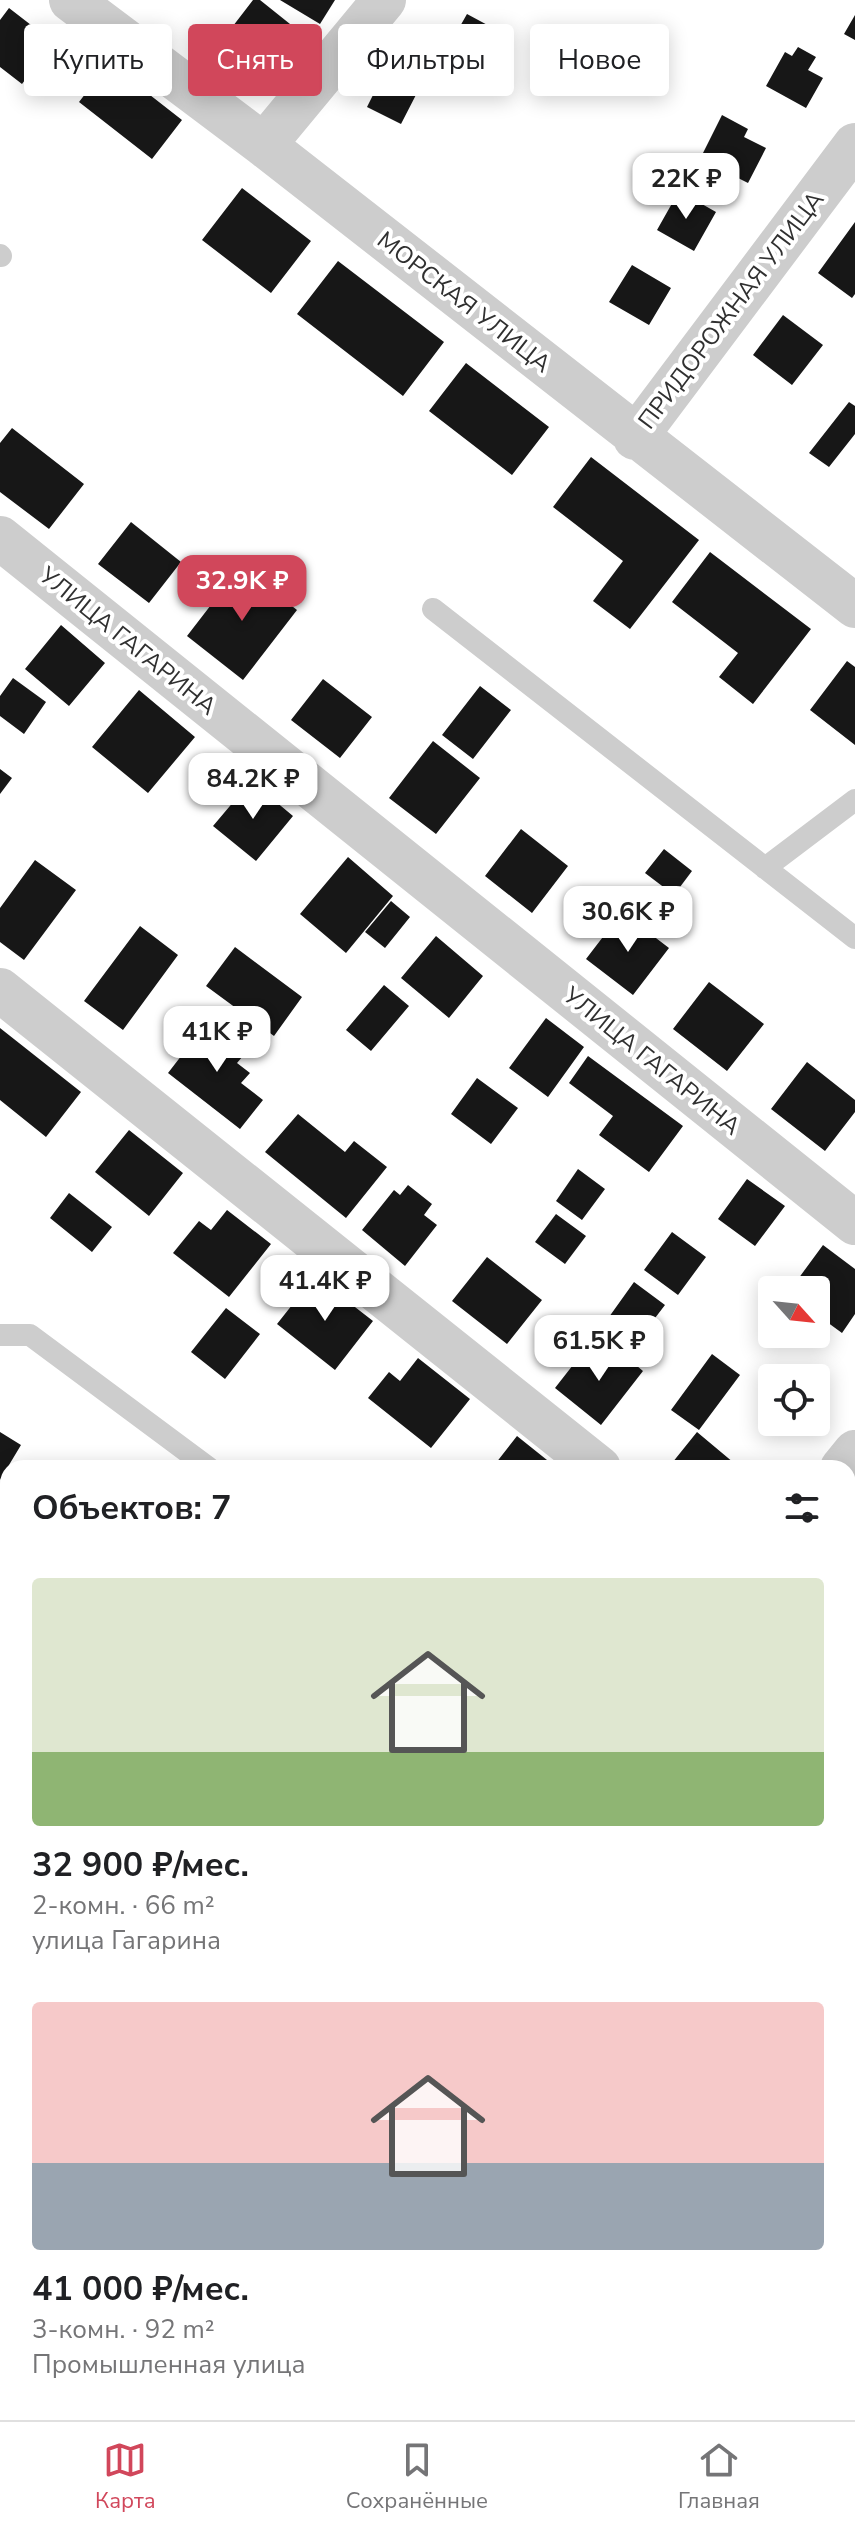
<!DOCTYPE html>
<html lang="ru">
<head>
<meta charset="utf-8">
<style>
	:root { --surface:#fff; --page:#f2f2f2; --text:#202124; --muted:#757577; --line:#e0e0e0; --accent:#d1475b }
	body { margin:0; font-family:"Nunito Sans",sans-serif; background:var(--page); color:var(--text); height:100vh; display:flex; flex-direction:column; font-size:30px; white-space:nowrap }
	* { box-sizing:border-box; margin:0 }
	p { font-size:26px; color:var(--muted) }
	.icon { flex:none; width:44px; height:44px; fill:none; stroke:currentColor; stroke-width:2; stroke-linecap:round; stroke-linejoin:round }
	.map { position:relative; flex:1; overflow:hidden }
	.side { position:absolute; left:0px; top:1460px; width:856px; height:960px; display:flex; flex-direction:column; background:var(--surface); border-radius:24px 24px 0 0; box-shadow:0 4px 20px #0003 }
	.side>* { flex:none }
	.top-card { position:absolute; left:24px; top:24px; width:808px; height:72px; display:flex; gap:16px }
	.needle { width:52px; rotate:117deg }
	.controls { position:absolute; left:758px; top:1276px; display:grid; gap:16px }
	.controls a { display:grid; place-items:center; width:72px; height:72px; border-radius:8px; background:var(--surface); box-shadow:0 4px 20px #0003; font-size:40px }
	.price { position:absolute; translate:-50% -68px; padding:0 18px; border-radius:16px; background:#fff; color:#222; font-size:26px; line-height:52px; filter:drop-shadow(0 2px 4px #0008) }
	.price::after { content:''; position:absolute; left:50%; top:48px; width:24px; height:18px; margin-left:-12px; background:inherit; clip-path:polygon(0 0,100% 0,50% 100%) }
	.price.on { background:var(--accent); color:#fff }
	ul { padding:0; list-style:none }
	li { display:grid; align-content:center; gap:16px; height:424px; padding:0 32px }
	li span { display:grid; place-items:center; height:248px; border-radius:8px; color:#555 }
	li>.icon { margin-inline-start:auto }
	span .icon { width:144px; height:144px; fill:#fffc; stroke-width:1 }
	li b { font-size:34px }
	h2 { display:flex; justify-content:space-between; align-items:center; height:96px; padding:0 32px; font-size:34px }
	.chip { padding:0 28px; border-radius:8px; background:var(--surface); box-shadow:0 4px 20px #0003; font-size:28px; line-height:72px }
	.chip.on { background:var(--accent); color:#fff }
	.tab-bar { display:flex; justify-content:space-around; align-items:center; height:112px; border-top:2px solid var(--line); background:var(--surface); font-size:22px; color:var(--muted) }
	.tab-bar a { display:grid; justify-items:center; gap:4px }
	.tab-bar .on { color:var(--accent) }
	.map>svg:first-child { display:block }
</style>
</head>
<body>
<div class="map">
<svg width="855" height="2420" viewBox="0 0 855 2420">
	<rect width="100%" height="100%" fill="#fff"/>
	<path fill="#171717" d="M253 0H260L315 44 292 73 233 26Z
		M280 0H335L320 24Z
		M9 8 53 42 22 84 0 67V20Z
		M467 14 506 35 485 73 446 51Z
		M855 15V40L844 34Z
		M798 47 816 57 808 70 823 78 806 108 766 86 785 52 792 56Z
		M109 63 182 120 152 159 79 102Z
		M385 71 419 89 401 124 367 107Z
		M722 115 748 129 744 137 766 148 748 183 700 159Z
		M242 188 311 241 271 293 202 240Z
		M679 191 716 212 694 251 657 230Z
		M855 222V294L852 298 818 273Z
		M338 261 444 342 403 396 297 314Z
		M632 265 671 288 649 325 609 302Z
		M783 315 823 345 792 385 753 355Z
		M466 363 549 427 512 475 429 411Z
		M849 402 855 406V434L829 467 809 453Z
		M12 428 84 484 49 529 0 492V443Z
		M591 457 699 540 630 629 593 601 623 561 553 507Z
		M131 522 181 562 149 603 98 564Z
		M710 552 811 629 753 704 719 677 738 653 672 602Z
		M241 566 297 610 243 680 187 636Z
		M61 625 105 663 69 706 25 669Z
		M847 661 855 667V745L810 710Z
		M13 678 46 702 24 734 0 716V696Z
		M323 679 372 717 340 758 291 720Z
		M480 686 511 710 473 759 442 735Z
		M139 690 195 737 148 793 92 747Z
		M433 741 480 778 436 834 389 798Z
		M0 769 12 778 0 794Z
		M251 781 293 816 256 861 213 826Z
		M521 829 568 866 532 913 485 876Z
		M664 849 692 871 674 895 645 873Z
		M348 857 393 896 346 953 300 914Z
		M35 860 76 890 24 960 0 942V908Z
		M391 901 410 917 385 948 365 932Z
		M622 912 669 948 633 995 586 959Z
		M140 926 178 955 123 1030 84 1001Z
		M436 936 483 976 449 1018 401 978Z
		M235 947 302 997 274 1036 206 986Z
		M709 982 764 1024 727 1071 673 1029Z
		M384 985 409 1006 371 1051 346 1030Z
		M546 1018 584 1047 548 1097 509 1068Z
		M209 1020 248 1050 237 1063 250 1073 241 1083 263 1100 240 1129 168 1073Z
		M0 1028 81 1092 46 1137 0 1100Z
		M588 1056 683 1126 649 1172 599 1135 613 1116 569 1083Z
		M807 1062 855 1100V1112L825 1151 771 1109Z
		M477 1078 518 1108 491 1144 451 1114Z
		M298 1114 345 1152 354 1141 387 1167 346 1218 265 1152Z
		M129 1130 183 1173 149 1216 95 1172Z
		M578 1169 605 1189 582 1220 556 1201Z
		M747 1179 785 1206 755 1246 718 1219Z
		M408 1185 432 1204 424 1215 437 1225 405 1266 362 1230 394 1190 400 1195Z
		M69 1193 112 1227 92 1252 50 1218Z
		M227 1210 271 1244 229 1297 173 1253 199 1221 211 1230Z
		M556 1214 586 1236 565 1264 535 1242Z
		M672 1232 706 1257 678 1295 644 1270Z
		M823 1245 855 1269V1314L842 1333 816 1314V1290H790Z
		M487 1257 542 1300 507 1344 452 1301Z
		M315 1276 373 1321 335 1370 277 1324Z
		M634 1282 665 1305 639 1339 609 1317Z
		M226 1308 260 1334 225 1379 191 1352Z
		M587 1347 607 1363 618 1350 643 1371 601 1425 555 1388Z
		M712 1354 740 1375 699 1430 671 1410Z
		M418 1358 470 1399 431 1448 368 1398 389 1372 400 1381Z
		M0 1432 21 1445 0 1480Z
		M697 1432 740 1468H668Z
		M517 1436 557 1468H492Z
		M848 2191 855 2197V2248L848 2257Z
		M8 2348V2394L0 2405V2359Z
		M251 2412H348L342 2420H245Z"/>
	<g fill="none" stroke-linecap="round" stroke-linejoin="round">
		<path stroke="#c7c7c7" stroke-width="5" stroke-dasharray="4 4" stroke-linecap="butt" d="M848 2110 855 2116
			M848 2382 855 2372
			M827 2420V2412"/>
		<path stroke="#cdcdcd" stroke-width="22" d="M0 255 1 256
			M433 609 855 938
			M765 868 855 800
			M0 1335H30L209 1468
			M0 1553 8 1542
			M0 1710 4 1717 0 1729
			M0 1799 8 1804
			M848 1893 855 1884
			M0 2232 8 2222
			M440 2420 445 2412
			M531 2420 536 2412"/>
		<path stroke="#cdcdcd" stroke-width="44" d="M71 0 264 145 855 606
			M264 145 384 0
			M635 438 855 145
			M0 538 855 1223
			M0 990 599 1468
			M842 1468 855 1452
			M126 2420 132 2412"/>
	</g>
	<g text-anchor="middle" dominant-baseline="central" stroke-width="8" stroke-linejoin="round" paint-order="stroke">
		<g font-size="24" fill="#303030" stroke="#fff">
			<text transform="translate(464 302) rotate(38)">МОРСКАЯ УЛИЦА</text>
			<text transform="translate(731 310) rotate(-53)">ПРИДОРОЖНАЯ УЛИЦА</text>
			<text transform="translate(128 641) rotate(39)">УЛИЦА ГАГАРИНА</text>
			<text transform="translate(652 1061) rotate(39)">УЛИЦА ГАГАРИНА</text>
		</g>
	</g>
</svg>
<div class="controls">
<a><svg class="needle" viewBox="-14 -14 28 28"><path d="M0-13l5 13h-10z" fill="#e53935"/><path d="M0 13l5-13h-10z" fill="#757577"/></svg></a>
<a><svg class="icon" aria-label="locate" viewBox="0 0 24 24"><circle cx="12" cy="12" r="6"/><path d="M12 2v4M12 18v4M2 12h4M18 12h4"/></svg></a>
</div>
<b class="price" style="left:686px;top:221px">22K ₽</b>
<b class="price on" style="left:242px;top:623px">32.9K ₽</b>
<b class="price" style="left:253px;top:821px">84.2K ₽</b>
<b class="price" style="left:628px;top:954px">30.6K ₽</b>
<b class="price" style="left:217px;top:1074px">41K ₽</b>
<b class="price" style="left:325px;top:1323px">41.4K ₽</b>
<b class="price" style="left:599px;top:1383px">61.5K ₽</b>
<div class="top-card">
<a class="chip">Купить</a>
<a class="chip on">Снять</a>
<a class="chip">Фильтры</a>
<a class="chip">Новое</a>
</div>
<section class="side">
<h2>Объектов: 7<svg class="icon" aria-label="filters" viewBox="0 0 24 24"><path d="M4 7h16M4 17h16"/><circle cx="9" cy="7" r="2"/><circle cx="15" cy="17" r="2"/></svg></h2>
<ul>
<li><span style="background:linear-gradient(#dfe7d0 70%,#8fb573 0)"><svg class="icon" aria-label="home" viewBox="0 0 24 24"><path d="M3 11l9-7 9 7M6 9v11h12V9"/></svg></span><div><b>32 900 ₽/мес.</b><p>2-комн. · 66 m²</p><p>улица Гагарина</p></div></li>
<li><span style="background:linear-gradient(#f6c9c9 65%,#9aa5b1 0)"><svg class="icon" aria-label="home" viewBox="0 0 24 24"><path d="M3 11l9-7 9 7M6 9v11h12V9"/></svg></span><div><b>41 000 ₽/мес.</b><p>3-комн. · 92 m²</p><p>Промышленная улица</p></div></li>
</ul>
</section>
</div>
<nav class="tab-bar">
<a class="on"><svg class="icon" aria-label="map" viewBox="0 0 24 24"><path d="M3 6l6-2 6 2 6-2v14l-6 2-6-2-6 2zM9 4v14M15 6v14"/></svg>Карта</a>
<a><svg class="icon" aria-label="saved" viewBox="0 0 24 24"><path d="M7 4h10v16l-5-4-5 4z"/></svg>Сохранённые</a>
<a><svg class="icon" aria-label="home" viewBox="0 0 24 24"><path d="M3 11l9-7 9 7M6 9v11h12V9"/></svg>Главная</a>
</nav>
</body>
</html>
